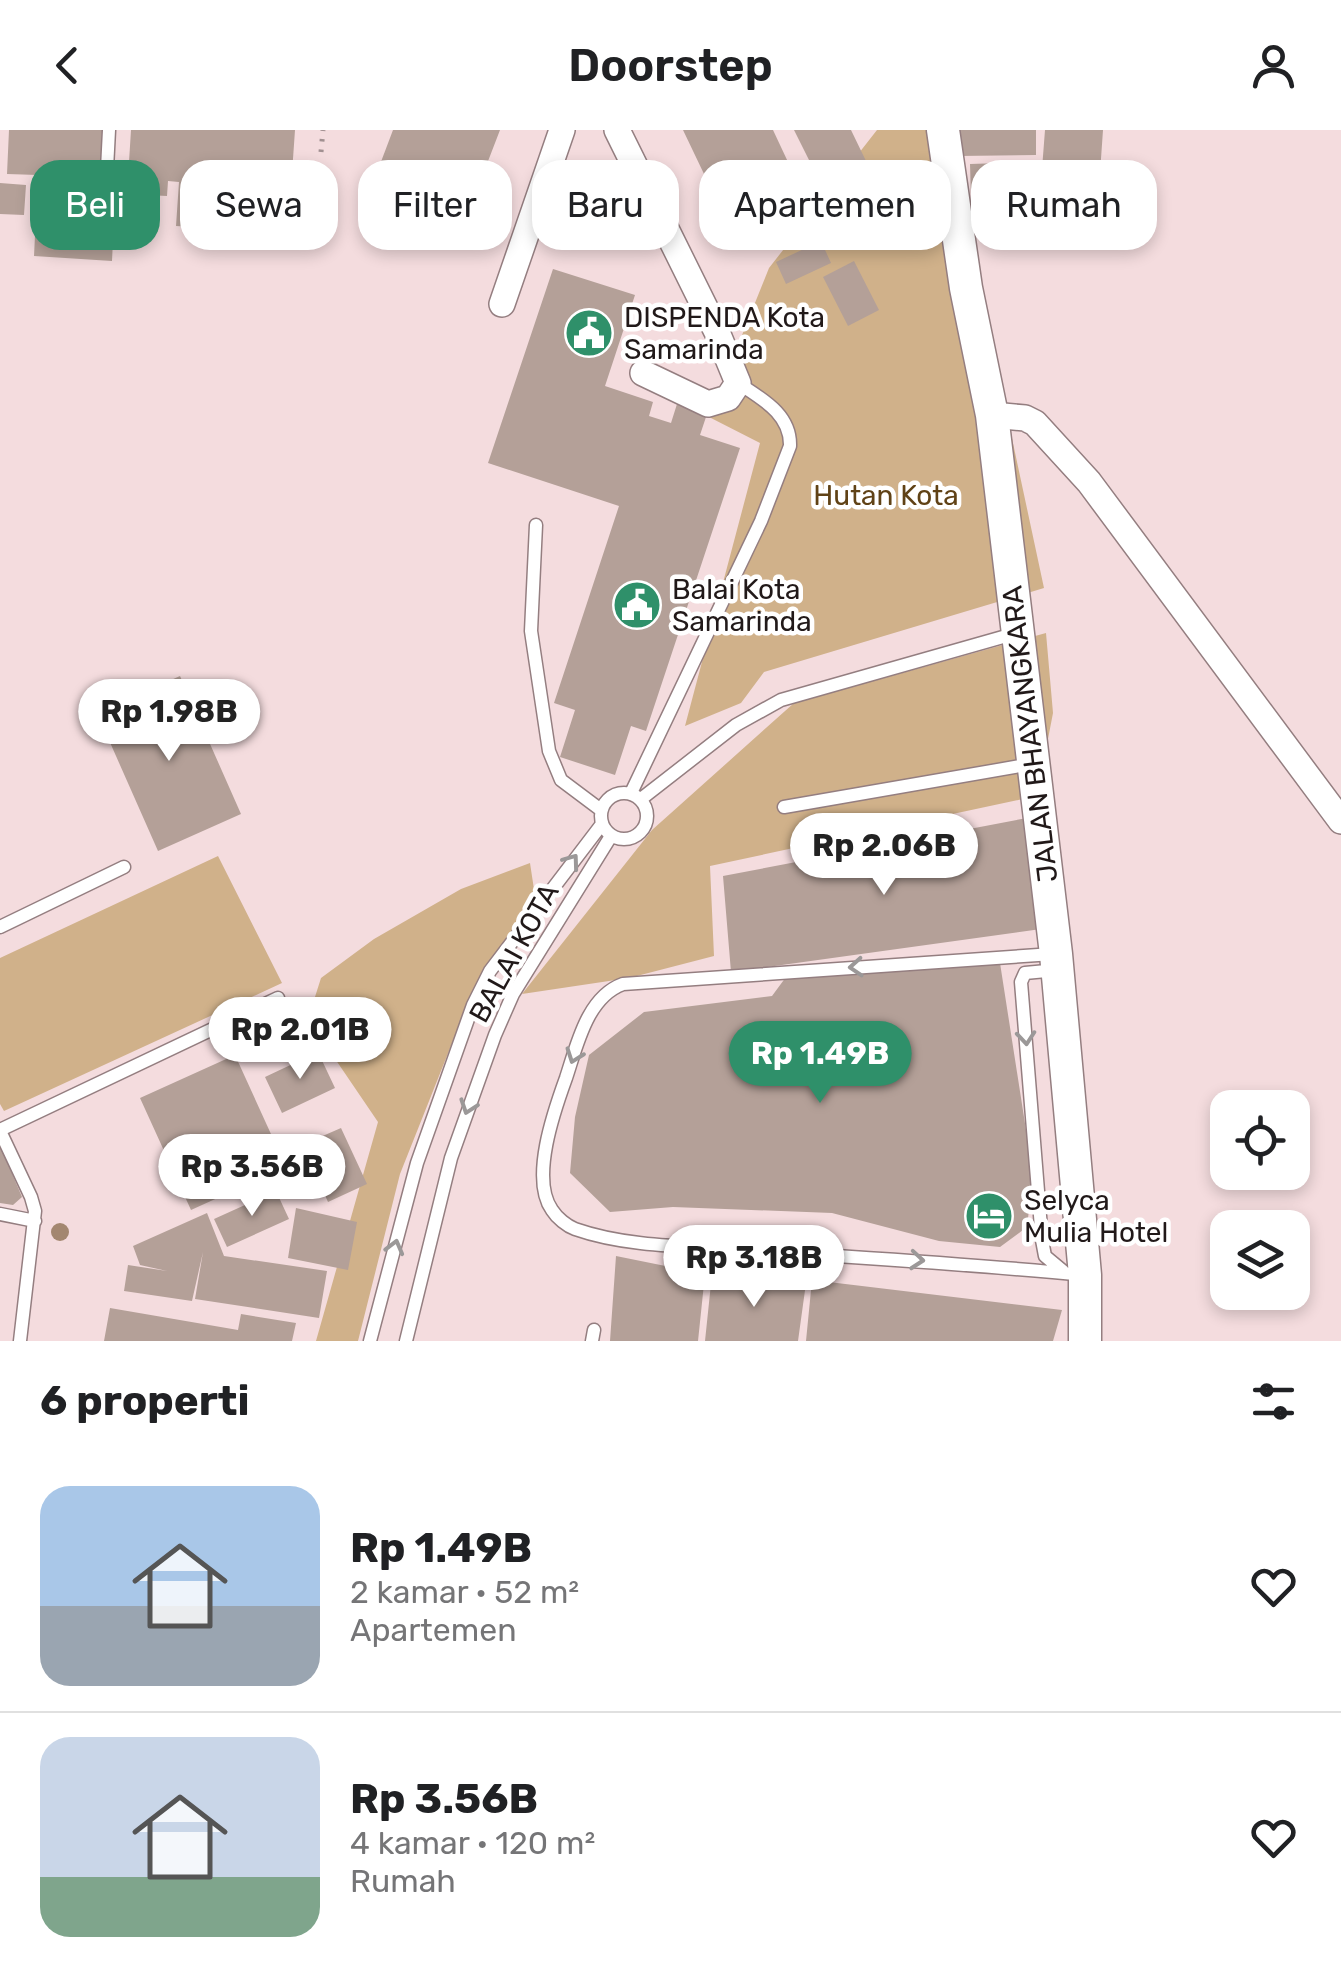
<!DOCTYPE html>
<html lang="id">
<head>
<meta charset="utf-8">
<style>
	:root { --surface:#fff; --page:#f6f6f6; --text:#202124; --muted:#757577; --line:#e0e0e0; --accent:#2f906a }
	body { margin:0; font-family:Rubik,sans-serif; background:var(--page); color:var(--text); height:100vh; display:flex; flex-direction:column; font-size:38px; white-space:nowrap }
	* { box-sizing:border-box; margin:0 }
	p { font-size:32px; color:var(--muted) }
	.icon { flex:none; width:55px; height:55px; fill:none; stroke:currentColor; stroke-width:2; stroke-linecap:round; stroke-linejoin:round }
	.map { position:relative; height:1211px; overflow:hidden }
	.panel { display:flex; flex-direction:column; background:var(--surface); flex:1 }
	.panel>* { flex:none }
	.hud { position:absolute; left:30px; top:30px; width:1282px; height:90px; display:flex; gap:20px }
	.buttons { position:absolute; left:1210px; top:960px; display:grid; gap:20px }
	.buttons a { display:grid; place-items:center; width:100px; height:100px; border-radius:20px; background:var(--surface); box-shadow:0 5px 15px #0003; font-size:50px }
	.price { position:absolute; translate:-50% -85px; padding:0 22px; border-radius:35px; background:#fff; color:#222; font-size:32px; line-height:65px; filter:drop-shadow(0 2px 5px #0008) }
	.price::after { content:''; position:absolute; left:50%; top:60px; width:30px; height:22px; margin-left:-15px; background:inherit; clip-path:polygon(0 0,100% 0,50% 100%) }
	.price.on { background:var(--accent); color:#fff }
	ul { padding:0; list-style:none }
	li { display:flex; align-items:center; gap:30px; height:250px; padding:0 40px }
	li+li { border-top:2px solid var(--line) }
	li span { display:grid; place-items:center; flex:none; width:280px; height:200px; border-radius:30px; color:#555 }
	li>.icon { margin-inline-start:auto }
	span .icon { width:120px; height:120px; fill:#fffc; stroke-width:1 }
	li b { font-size:42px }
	h2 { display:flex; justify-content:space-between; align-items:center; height:120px; padding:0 40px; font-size:42px }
	.chip { padding:0 35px; border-radius:30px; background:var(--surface); box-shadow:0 5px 15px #0003; font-size:35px; line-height:90px }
	.chip.on { background:var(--accent); color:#fff }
	header { display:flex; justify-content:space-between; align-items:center; height:130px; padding:0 40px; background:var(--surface); font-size:45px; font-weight:600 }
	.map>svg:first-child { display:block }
</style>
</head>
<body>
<header><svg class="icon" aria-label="back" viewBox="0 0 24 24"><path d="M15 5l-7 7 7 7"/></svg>Doorstep<svg class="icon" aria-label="person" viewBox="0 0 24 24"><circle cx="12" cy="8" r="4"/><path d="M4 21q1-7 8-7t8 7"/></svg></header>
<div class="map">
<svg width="1341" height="1211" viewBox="0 0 1341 1211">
	<rect width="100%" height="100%" fill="#f4dcde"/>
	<path fill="#d0b18a" d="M877 0H946L1044 458 764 542 741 573 685 596 760 313 709 287 769 138Z
		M1046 503 1053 583 1037 666 710 736 714 826 629 848 522 864 652 700 794 573Z
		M218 726 282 853 4 981 0 974V828Z
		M530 733 535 766 472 863 400 1044 358 1211H316L378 992 308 889 321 848 374 809 461 759Z"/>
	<path fill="#b4a098" d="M9 0H102L100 47 7 44Z
		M131 0H295L290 72 258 70 255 101 176 96 179 52 168 51 167 66 127 64Z
		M393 0H500L455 117 362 82Z
		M683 0H773L788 32 715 67Z
		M794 0H851L866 31 821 54Z
		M958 0H1036V25L958 26Z
		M1045 0H1103L1100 43 1042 39Z
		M1032 32V66L971 68 970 34Z
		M806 39 821 77 770 99 754 61Z
		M0 53 26 55 24 85 0 84Z
		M36 85 114 90 112 131 34 126Z
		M821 111 831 133 786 154 776 132Z
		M854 131 879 180 848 196 823 147Z
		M553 139 635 165 605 256 653 272 649 286 671 293 677 274 707 284 700 305 740 318 646 601 631 596 615 645 560 627 575 580 554 573 619 376 488 333Z
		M180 546 241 684 158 721 97 583Z
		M1027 688 1041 799 731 842 723 746Z
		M1000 833 1033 1045 1027 1097 1000 1117 939 1111 832 1083 673 1077 610 1082 570 1043 575 987 589 925 644 882 772 866 786 847Z
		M318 922 335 958 282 983 265 947Z
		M235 925 286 1037 191 1080 140 968Z
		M341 998 367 1054 328 1072 302 1015Z
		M0 1015 22 1067 13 1075 0 1073Z
		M276 1061 289 1089 227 1117 214 1089Z
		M296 1078 357 1092 348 1140 288 1128Z
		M207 1083 224 1126 327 1141 319 1188 195 1169 203 1122 192 1171 124 1161 128 1135 167 1141 140 1135 133 1116Z
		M616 1126 705 1144 698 1211H610Z
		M712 1144 806 1153 798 1211H705Z
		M812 1150 1062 1180 1053 1211H806Z
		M110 1178 238 1200 241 1184 296 1193 292 1211H104Z"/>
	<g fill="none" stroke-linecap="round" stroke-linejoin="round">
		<g stroke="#947e80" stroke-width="15">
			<path id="service" d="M105 78 109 0
				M536 395 531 501 549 621 561 650 601 680
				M601 686a23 23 0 1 1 46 0a23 23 0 1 1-46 0Z
				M631 663 761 391 790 316C791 284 762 269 738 253
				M641 669 736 595 781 570 1017 503
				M784 677 1032 634
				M0 797 124 737
				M1053 824 623 854C587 867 577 915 566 948 554 981 530 1049 552 1080 557 1088 567 1096 575 1099 629 1118 693 1116 749 1120 861 1128 973 1134 1084 1145
				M1057 840 1025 843 1021 852 1042 1110 1045 1126 1063 1141
				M0 1000 278 868
				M0 1001 31 1067 35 1081 20 1211
				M0 1084 35 1091
				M370 1211 417 1033 473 875 490 841 602 694
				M406 1211 451 1028 495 905 513 864 611 706
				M592 1211 594 1200"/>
		</g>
		<g stroke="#947e80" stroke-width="28">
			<path id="minor" d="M617 0 717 202 738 253 728 268 708 274 643 243
				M502 174 562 0
				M992 285 1025 288 1035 293 1089 352 1341 691"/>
		</g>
		<g stroke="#947e80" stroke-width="35">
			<path id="tertiary" d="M943 0 966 158 992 285 1056 824 1085 1145V1211"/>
		</g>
		<path stroke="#a19091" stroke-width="5" stroke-dasharray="2.5 8" stroke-linecap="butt" d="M321 22 323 0"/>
		<use href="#service" stroke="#fff" stroke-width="12"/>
		<use href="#minor" stroke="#fff" stroke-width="25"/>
		<use href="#tertiary" stroke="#fff" stroke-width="32"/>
	</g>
	<circle fill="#a38770" cx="60" cy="1102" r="9"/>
	<defs><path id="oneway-chevron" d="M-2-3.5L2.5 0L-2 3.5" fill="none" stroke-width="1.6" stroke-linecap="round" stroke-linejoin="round" transform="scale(2.5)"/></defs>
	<g stroke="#9b9898">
		<use href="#oneway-chevron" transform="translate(572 731) rotate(-54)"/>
		<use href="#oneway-chevron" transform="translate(856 837) rotate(176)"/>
		<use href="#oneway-chevron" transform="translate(1026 908) rotate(85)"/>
		<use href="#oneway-chevron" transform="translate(574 926) rotate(110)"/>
		<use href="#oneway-chevron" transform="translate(468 977) rotate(109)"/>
		<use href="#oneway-chevron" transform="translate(395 1117) rotate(-75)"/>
		<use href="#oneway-chevron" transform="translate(917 1130) rotate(5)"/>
	</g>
	<defs>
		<g id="civic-disc" transform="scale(2.5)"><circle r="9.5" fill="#2f906a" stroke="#fff"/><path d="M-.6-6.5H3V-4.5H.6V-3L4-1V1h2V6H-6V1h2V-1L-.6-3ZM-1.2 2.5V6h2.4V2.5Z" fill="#fff"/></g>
		<g id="hotel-disc" transform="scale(2.5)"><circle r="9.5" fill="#2f906a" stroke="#fff"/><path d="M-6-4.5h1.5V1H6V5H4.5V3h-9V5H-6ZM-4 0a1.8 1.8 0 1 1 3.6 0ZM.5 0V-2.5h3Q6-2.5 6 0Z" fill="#fff"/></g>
	</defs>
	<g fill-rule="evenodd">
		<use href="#civic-disc" x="589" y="203"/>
		<use href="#civic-disc" x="637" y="475"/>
		<use href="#hotel-disc" x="989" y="1086"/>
	</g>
	<g text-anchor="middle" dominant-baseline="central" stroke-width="9" stroke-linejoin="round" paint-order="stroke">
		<g font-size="28" fill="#211919" stroke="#fff" text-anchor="start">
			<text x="624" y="187">DISPENDA Kota<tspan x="624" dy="32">Samarinda</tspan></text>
			<text x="672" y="459">Balai Kota<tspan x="672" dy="32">Samarinda</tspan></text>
			<text x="1024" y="1070">Selyca<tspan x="1024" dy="32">Mulia Hotel</tspan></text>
		</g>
		<g font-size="28" fill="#604216" stroke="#fff">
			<text x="886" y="365">Hutan Kota</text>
		</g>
		<g font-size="28" fill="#211919" stroke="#fff">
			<text transform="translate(1030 604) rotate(-97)">JALAN BHAYANGKARA</text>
			<text transform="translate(514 823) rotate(-61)">BALAI KOTA</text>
		</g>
	</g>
</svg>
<div class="buttons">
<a><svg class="icon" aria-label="locate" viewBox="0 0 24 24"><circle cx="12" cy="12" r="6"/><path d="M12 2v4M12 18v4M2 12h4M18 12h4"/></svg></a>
<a><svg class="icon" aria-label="layers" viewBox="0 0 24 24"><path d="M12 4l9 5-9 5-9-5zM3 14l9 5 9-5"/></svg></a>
</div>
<b class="price" style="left:169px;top:634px">Rp 1.98B</b>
<b class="price" style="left:884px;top:768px">Rp 2.06B</b>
<b class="price" style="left:300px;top:952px">Rp 2.01B</b>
<b class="price on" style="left:820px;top:976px">Rp 1.49B</b>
<b class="price" style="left:252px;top:1089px">Rp 3.56B</b>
<b class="price" style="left:754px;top:1180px">Rp 3.18B</b>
<div class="hud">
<a class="chip on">Beli</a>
<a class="chip">Sewa</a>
<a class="chip">Filter</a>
<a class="chip">Baru</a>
<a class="chip">Apartemen</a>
<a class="chip">Rumah</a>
</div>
</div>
<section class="panel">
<h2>6 properti<svg class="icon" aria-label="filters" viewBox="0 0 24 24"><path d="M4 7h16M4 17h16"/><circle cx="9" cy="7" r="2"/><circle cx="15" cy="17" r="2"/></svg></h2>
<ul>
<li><span style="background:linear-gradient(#a9c7e8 60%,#9aa5b1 0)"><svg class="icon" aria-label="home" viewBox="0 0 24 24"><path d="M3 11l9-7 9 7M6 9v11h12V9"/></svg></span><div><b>Rp 1.49B</b><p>2 kamar · 52 m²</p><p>Apartemen</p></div><svg class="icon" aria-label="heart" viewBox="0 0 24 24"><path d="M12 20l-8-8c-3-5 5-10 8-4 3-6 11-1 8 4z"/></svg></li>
<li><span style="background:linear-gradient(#c9d6e8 70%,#7fa58c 0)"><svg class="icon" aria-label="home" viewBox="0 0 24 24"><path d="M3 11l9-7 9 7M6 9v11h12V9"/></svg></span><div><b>Rp 3.56B</b><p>4 kamar · 120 m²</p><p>Rumah</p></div><svg class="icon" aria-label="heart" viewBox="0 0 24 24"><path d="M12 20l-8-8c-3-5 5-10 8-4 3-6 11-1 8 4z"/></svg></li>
</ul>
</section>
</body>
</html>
